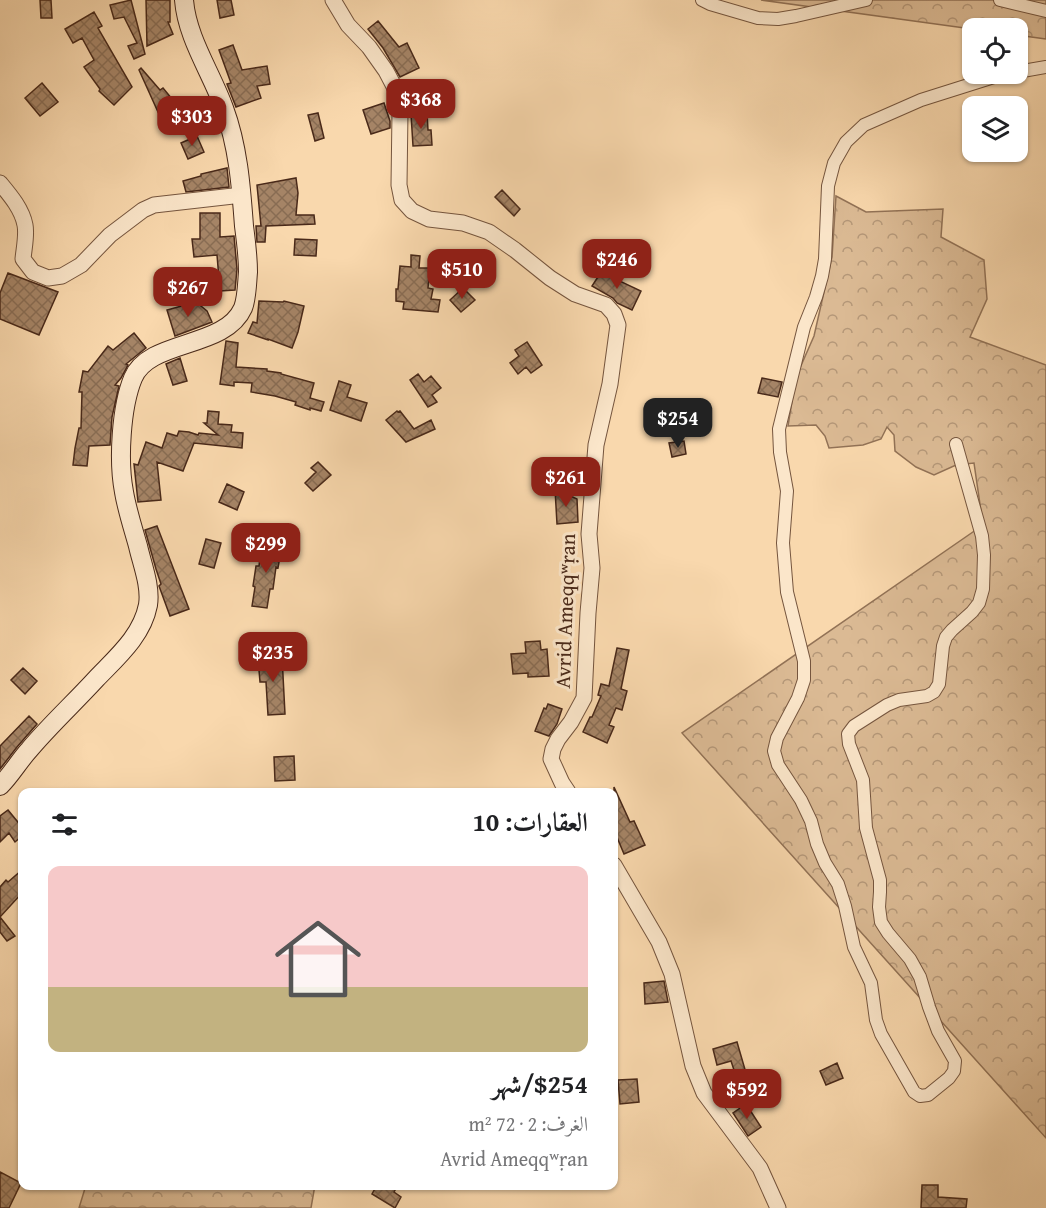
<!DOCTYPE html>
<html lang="ar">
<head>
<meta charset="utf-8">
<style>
	:root { --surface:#fff; --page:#f6f6f6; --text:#202124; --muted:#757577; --accent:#8f2418 }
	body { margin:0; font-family:"Gentium Book Plus",Amiri,serif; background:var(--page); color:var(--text); direction:rtl; height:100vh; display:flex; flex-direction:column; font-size:22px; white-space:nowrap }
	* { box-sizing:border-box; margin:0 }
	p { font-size:20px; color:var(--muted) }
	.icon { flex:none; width:33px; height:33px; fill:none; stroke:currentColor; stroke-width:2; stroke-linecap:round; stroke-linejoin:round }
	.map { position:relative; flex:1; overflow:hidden; direction:ltr }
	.side { position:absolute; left:18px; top:788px; width:600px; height:402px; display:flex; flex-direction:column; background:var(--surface); border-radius:12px; box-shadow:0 2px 4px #0004; direction:rtl }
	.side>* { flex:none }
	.tools { position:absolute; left:962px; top:18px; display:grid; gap:12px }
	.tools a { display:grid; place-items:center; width:66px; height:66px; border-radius:12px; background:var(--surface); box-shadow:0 2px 4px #0004; font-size:30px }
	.price { position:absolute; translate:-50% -51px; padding:0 14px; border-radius:12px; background:var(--accent); color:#fff; font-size:20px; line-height:39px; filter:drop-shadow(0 2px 3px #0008) }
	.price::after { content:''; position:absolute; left:50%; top:36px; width:18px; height:14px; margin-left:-9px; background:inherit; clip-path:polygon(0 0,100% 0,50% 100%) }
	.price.active { background:#222; color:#fff }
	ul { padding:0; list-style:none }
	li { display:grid; align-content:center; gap:12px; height:318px; padding:0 30px }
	li span { display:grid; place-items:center; height:186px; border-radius:12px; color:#555 }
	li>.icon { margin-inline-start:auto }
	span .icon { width:108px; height:108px; fill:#fffc; stroke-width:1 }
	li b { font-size:26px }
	h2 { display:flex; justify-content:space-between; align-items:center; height:72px; padding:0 30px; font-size:26px }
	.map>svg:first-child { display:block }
</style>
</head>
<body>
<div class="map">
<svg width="1046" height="1208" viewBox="0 0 1046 1208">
	<defs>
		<pattern id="forest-crowns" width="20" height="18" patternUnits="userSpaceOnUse" patternTransform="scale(1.5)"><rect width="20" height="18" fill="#dbba94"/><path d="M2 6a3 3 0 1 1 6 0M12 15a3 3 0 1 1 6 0" fill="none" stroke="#b49778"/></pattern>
		<pattern id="building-cross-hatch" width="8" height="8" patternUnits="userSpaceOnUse" patternTransform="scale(1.5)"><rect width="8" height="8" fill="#a58466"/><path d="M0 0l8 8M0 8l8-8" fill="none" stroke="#886c53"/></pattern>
	</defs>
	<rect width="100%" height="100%" fill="#f9d8ad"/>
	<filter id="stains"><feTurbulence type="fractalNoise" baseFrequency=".00333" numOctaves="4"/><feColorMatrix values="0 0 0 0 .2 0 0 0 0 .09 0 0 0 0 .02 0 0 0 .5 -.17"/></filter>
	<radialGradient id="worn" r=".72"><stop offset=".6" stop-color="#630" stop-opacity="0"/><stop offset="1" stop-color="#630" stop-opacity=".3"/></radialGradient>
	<path fill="url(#forest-crowns)" stroke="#927256" stroke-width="1.5" d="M761 0H1046V39L1017 35V28L972 29Z
		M836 196 866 212 943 209 941 237 984 260 987 299 970 337 1046 365V1138L682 733 983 525 974 463 956 465 934 475 916 467 895 451 894 435 887 427 881 439 863 445 829 448 825 436 816 425 788 426 796 377 814 336 832 257Z
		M86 1185H315L311 1208H79Z"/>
	<path fill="url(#building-cross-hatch)" stroke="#492919" stroke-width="1.5" d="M40 0H51L52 18H41Z
		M131 0 145 54 134 59 128 46 137 43 124 17 114 19 110 5Z
		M146 0H170V22H168L173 34 147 46Z
		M217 0H231L234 15 220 18Z
		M94 12 102 26 98 28 132 87 114 105 99 91 100 89 84 67 94 60 82 38 73 43 65 29Z
		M378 21 399 47 407 43 419 68 400 77 383 48 368 29Z
		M233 45 242 70 267 66 270 84 257 86 261 98 236 107 227 84 231 83 219 50Z
		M141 68 160 90 163 88 172 99 158 112 139 70Z
		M42 83 58 102 40 116 25 98Z
		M384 103 390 121V128L371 134 363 110Z
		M318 113 324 138 315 141 308 115Z
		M427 113 428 130H431L432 145 413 146 411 114Z
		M197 136 204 152 188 159 181 143Z
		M227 168 229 187 186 192 183 181 201 176V174Z
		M296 178 298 193 296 215H314L315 224 266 226 265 242H257L256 226H261L257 185Z
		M502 190 520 209 514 216 495 197Z
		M200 213H220V237L234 236 237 269 235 290 220 291 217 255 194 257 192 239H200Z
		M295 239 317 240 316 256 294 255Z
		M411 255 420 256 419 268H430L428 288 433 289 431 299 440 300 438 312 403 309 404 302 396 301V289H398L400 266 411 267Z
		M603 269 612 275 611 277 641 291 632 310 617 303 613 298 592 286Z
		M8 273 58 292 39 335 0 319V293Z
		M463 288 475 300 461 312 450 300Z
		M259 301 283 302 284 301 304 306 298 332 292 348 268 339V340L248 333 253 322 257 323Z
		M196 302 207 311 212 322 175 336 167 310Z
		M134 333 146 348 126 364 128 365 121 378 115 385 119 386 112 417 110 445 89 446 87 466 73 465 75 448 79 428H81L82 392H79L83 371 88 372 108 346 113 350Z
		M226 341 238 343 236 367 267 369V371L281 373V374L314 383 310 398 324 402 321 411 310 408V410L295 405 296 402 275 396 251 392 252 383 234 382V386L220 384Z
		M527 342 542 365 531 373 526 367 518 374 510 363 519 356 515 350Z
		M180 358 187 381 173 385 166 364Z
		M418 374 424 382 431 376 441 388 432 395 437 402 428 407 410 380Z
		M762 378 782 382 778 397 758 393Z
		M339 381 351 385 347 397 367 403 361 421 330 410Z
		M208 411 219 412 218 424 232 425 231 432 243 433 242 448 194 443 183 471 157 462 161 500 138 502 134 464 138 465 146 442 162 448 167 433 177 436 179 431 189 432 198 435 199 433 218 435 204 423H207Z
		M397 411 398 412 400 411 414 429 431 420 435 429 406 442 386 420Z
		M684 441 686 454 672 457 669 443Z
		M318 462 331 475 313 491 305 483 316 472 311 468Z
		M571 482 583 483 582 494 570 493Z
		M227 484 244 492 237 510 219 502Z
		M555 489 577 499 578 522 557 524Z
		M157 526 189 609 170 616 159 586 161 584 156 569 145 530Z
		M206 539 221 543 214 568 199 564Z
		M262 542 282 545 278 568 276 567 273 589H270L267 608 252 606 255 587 253 586 256 566H259Z
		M540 641 541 650 547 649 549 676 528 677V673L513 674 511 654 526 653 525 642Z
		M617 648 629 650 621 689 627 691 622 710 616 708 609 725 614 727 607 743 583 732 590 717H592L601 696 598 695 601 684 609 686Z
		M282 656 285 714 268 715 266 682H260L258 658Z
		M23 668 37 681 25 694 11 680Z
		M548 704 562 709 557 724 549 736 535 731 544 708 546 709Z
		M29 716 37 724 17 747 0 769V746Z
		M294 756 295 780 275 781 274 757Z
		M614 787 630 822 634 821 645 845 624 854 614 830Z
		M8 810 22 827V836L15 842 9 833 0 842V816Z
		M22 870V893L0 917 15 936 7 941 0 932V887L6 880 8 882Z
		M664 981 668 1002 645 1004 644 983Z
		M737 1042 746 1073 736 1076 731 1061 717 1065 713 1049Z
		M837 1063 843 1078 826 1085 820 1071Z
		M637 1079 639 1102 620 1104 618 1080Z
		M746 1104 761 1127 748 1136 733 1113Z
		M0 1172 21 1183 9 1208H0Z
		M377 1185H398L394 1192 401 1197 395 1208 372 1194Z
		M922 1185H938V1197L967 1199 966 1208H921Z"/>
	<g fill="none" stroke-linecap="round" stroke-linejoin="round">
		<g stroke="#75553e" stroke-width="14">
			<path id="minor" d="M702 0 710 4 758 18 778 19 796 16 866 0
				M1000 0 1046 11
				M1017 72 1046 67
				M956 444 982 536 984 555 983 589 979 603 972 612 952 630 946 637 943 646 939 684 934 692 927 696 899 700 887 705 854 726 848 734 849 744 863 780 866 828 880 880V892L879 907 881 922 888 933 910 959 920 977 929 1007 938 1031 955 1061 954 1071 949 1078 928 1095 920 1096 914 1092 881 1034 876 1020 871 983 854 947 845 906 838 884 825 863 817 844 811 821 801 800 778 765 774 751 777 738 798 698 804 680V661L787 592 783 543 787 491 780 452 779 429 804 327 816 297 822 276 825 259 828 186 834 163 846 142 864 125 921 100 997 76 1010 74"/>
		</g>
		<g stroke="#75553e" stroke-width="17">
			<path id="tertiary" d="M333 0 348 25 369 47 386 71 396 90 400 112 399 185 402 200 412 211 429 219 463 223 489 232 515 250 550 278 575 294 606 305 614 314 618 325 610 384 596 445 589 534 592 568 588 613 584 698 571 722 558 739 553 749 551 759 562 783 568 792
				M0 183C10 195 22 209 25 225 27 235 24 248 23 259L33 272 48 278 62 276 81 265 110 235 143 210 154 205 242 195
				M614 865 659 942 672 974 693 1066 704 1093 760 1168 778 1208"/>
		</g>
		<g stroke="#492919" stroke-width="20">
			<path id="secondary" d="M0 786C11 775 19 761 29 750 50 725 74 703 96 679 117 657 142 636 148 605 151 586 142 564 138 546 133 528 127 510 124 492 118 461 121 407 133 378 149 339 225 349 243 308 247 298 247 283 248 272 248 257 246 241 244 226 241 185 238 146 224 108 211 72 187 38 184 0"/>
		</g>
		<use href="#minor" stroke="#fbe6ca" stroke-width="12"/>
		<use href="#tertiary" stroke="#fbe6ca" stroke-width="15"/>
		<use href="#secondary" stroke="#fbe6ca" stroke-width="18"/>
	</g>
	<g text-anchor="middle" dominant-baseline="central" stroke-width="6" stroke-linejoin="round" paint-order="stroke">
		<g font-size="21" fill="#492919" stroke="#fbe6ca">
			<text transform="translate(565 611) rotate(-88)">Avrid Ameqqʷṛan</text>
		</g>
	</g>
	<rect width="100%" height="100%" filter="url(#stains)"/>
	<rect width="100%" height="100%" fill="url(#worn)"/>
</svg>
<div class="tools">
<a><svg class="icon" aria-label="locate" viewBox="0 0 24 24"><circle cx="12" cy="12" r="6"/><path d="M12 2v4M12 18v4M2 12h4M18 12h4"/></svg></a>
<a><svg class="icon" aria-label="layers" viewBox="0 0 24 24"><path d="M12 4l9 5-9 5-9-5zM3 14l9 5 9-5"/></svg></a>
</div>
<b class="price" style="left:421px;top:130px">$368</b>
<b class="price" style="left:192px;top:147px">$303</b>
<b class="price" style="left:617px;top:290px">$246</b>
<b class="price" style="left:462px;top:300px">$510</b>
<b class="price" style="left:188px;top:318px">$267</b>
<b class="price active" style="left:678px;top:449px">$254</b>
<b class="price" style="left:566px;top:508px">$261</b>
<b class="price" style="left:266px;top:574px">$299</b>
<b class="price" style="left:273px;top:683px">$235</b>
<b class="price" style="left:747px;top:1120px">$592</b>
<section class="side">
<h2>العقارات: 10<svg class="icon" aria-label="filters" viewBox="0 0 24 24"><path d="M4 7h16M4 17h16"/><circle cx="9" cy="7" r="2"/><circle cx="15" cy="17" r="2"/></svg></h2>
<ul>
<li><span style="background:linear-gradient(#f6c9c9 65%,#c2b280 0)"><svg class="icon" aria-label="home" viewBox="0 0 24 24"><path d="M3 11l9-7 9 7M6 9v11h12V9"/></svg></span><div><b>$254/شهر</b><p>الغرف: 2 · 72 m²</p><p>Avrid Ameqqʷṛan</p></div></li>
</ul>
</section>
</div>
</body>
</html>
